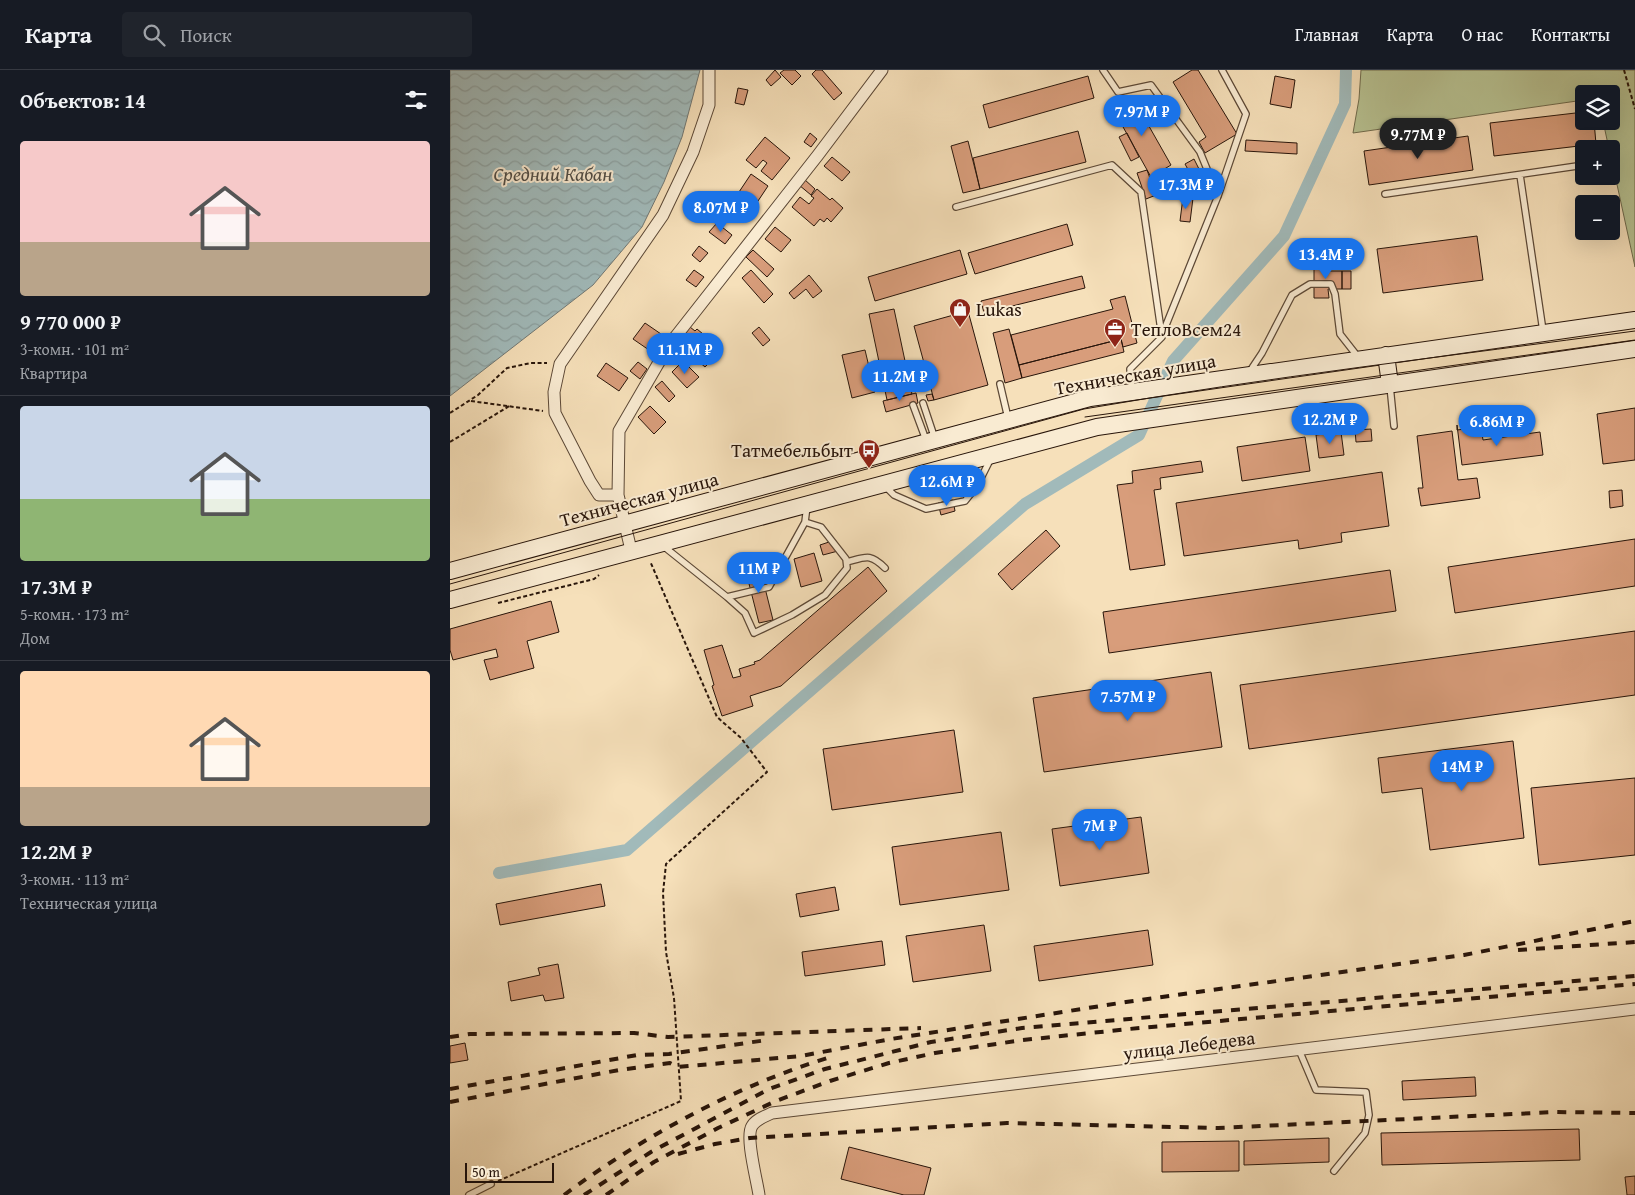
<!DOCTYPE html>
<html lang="ru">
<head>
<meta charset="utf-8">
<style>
	:root { --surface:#171b24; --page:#20242c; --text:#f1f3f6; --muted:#9ea1a6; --line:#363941; --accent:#1a73e8 }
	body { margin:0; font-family:"Gentium Book Plus",serif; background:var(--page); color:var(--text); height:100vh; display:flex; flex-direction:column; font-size:19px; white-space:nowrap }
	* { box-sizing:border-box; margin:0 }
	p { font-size:16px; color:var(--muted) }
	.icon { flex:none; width:28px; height:28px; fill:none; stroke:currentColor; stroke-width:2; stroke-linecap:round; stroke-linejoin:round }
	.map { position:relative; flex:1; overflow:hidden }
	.drawer { display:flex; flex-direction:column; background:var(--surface); width:450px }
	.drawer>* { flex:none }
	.buttons { position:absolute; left:1125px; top:15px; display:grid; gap:10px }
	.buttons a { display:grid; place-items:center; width:45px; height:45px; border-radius:5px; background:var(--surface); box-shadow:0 5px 20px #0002; font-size:25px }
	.scale { position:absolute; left:15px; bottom:12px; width:89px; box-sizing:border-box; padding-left:5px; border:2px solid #28150a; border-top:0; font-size:14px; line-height:18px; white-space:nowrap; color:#28150a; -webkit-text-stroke:4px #f9ebd2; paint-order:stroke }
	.price { position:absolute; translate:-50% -42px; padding:0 11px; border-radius:18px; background:var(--accent); color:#fff; font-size:16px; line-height:32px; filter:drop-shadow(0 1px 2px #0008) }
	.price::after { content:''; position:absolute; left:50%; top:30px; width:15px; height:11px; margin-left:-8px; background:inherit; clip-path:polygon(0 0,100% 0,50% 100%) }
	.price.active { background:#222; color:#fff }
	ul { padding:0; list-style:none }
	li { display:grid; align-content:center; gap:10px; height:265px; padding:0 20px }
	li+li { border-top:1px solid var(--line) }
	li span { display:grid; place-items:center; height:155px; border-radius:5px; color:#555 }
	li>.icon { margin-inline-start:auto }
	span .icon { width:90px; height:90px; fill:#fffc; stroke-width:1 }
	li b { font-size:21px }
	h2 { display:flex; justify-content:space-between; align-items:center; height:60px; padding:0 20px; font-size:21px }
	header { display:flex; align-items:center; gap:30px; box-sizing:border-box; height:70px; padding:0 25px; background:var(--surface); border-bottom:1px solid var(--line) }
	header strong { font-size:24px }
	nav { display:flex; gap:28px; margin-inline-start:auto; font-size:18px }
	.search { width:350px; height:45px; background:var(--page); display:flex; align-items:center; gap:12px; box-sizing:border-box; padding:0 18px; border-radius:5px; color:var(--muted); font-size:19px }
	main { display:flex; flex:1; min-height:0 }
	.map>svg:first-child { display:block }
</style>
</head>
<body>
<header>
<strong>Карта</strong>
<div class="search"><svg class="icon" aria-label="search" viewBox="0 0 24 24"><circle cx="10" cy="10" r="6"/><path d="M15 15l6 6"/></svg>Поиск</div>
<nav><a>Главная</a><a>Карта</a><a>О нас</a><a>Контакты</a></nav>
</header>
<main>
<section class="drawer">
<h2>Объектов: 14<svg class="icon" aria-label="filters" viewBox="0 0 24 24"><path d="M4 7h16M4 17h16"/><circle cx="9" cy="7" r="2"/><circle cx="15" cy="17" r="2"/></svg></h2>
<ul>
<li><span style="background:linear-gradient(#f6c9c9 65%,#b9a48a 0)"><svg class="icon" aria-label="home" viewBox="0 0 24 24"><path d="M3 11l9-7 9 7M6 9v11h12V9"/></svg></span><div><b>9 770 000 ₽</b><p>3-комн. · 101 m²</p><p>Квартира</p></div></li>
<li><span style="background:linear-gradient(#c9d6e8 60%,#8fb573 0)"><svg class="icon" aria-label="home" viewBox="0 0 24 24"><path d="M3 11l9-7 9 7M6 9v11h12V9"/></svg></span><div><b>17.3M ₽</b><p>5-комн. · 173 m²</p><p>Дом</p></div></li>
<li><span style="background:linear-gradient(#ffd9b3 75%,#b9a48a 0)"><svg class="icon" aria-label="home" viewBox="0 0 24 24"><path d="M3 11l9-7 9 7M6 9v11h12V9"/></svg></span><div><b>12.2M ₽</b><p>3-комн. · 113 m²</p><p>Техническая улица</p></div></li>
</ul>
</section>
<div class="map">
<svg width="1185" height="1125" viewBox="0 0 1185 1125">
	<defs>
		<pattern id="water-waves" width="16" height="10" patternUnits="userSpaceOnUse" patternTransform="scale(1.25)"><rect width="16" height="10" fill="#a1baba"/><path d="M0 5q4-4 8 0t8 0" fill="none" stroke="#8b9f9f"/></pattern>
	</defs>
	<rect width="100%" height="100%" fill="#f6e0ba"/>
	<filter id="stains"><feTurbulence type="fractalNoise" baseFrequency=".004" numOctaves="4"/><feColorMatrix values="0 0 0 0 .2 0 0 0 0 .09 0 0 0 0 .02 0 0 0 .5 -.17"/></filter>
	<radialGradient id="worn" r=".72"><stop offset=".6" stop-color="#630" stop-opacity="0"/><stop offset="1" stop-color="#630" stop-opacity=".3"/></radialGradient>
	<path fill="#b8c393" stroke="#706c4e" d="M911 0H1185V197L1161 87V79H1159L1153 51H1161V24H1134V30L903 63 909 29Z"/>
	<path fill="url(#water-waves)" stroke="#717874" d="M0 0H250L232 67 214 112 192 157 143 215 0 326Z"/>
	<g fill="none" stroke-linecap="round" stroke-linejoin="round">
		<path stroke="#a1baba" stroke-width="12" d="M49 803 177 780 575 434 689 365 723 291 834 166 895 34 896 0"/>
	</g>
	<path fill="#d89d7b" stroke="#28150a" d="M325 0 331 7 321 16 316 10Z
		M334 0H345L351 6 342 15 330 3Z
		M366 0H372L392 23 384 30 362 4Z
		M742 0H748L787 64 755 83 749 72 756 67 723 12Z
		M638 6 644 28 539 58 533 35Z
		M825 6 845 10 841 38 820 34Z
		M288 18 298 20 294 35 285 33Z
		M683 28 721 95 701 107 663 39Z
		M1134 42V51H1144L1146 74 1044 86 1040 53Z
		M628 61 636 92 530 119 523 88Z
		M360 63 367 69 361 77 354 72Z
		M677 63 689 87 681 91 669 67Z
		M1018 66 1023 100 919 115 914 81Z
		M315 67 340 88 322 110 311 101 317 93 313 90 306 98 296 90Z
		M796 70 847 73V84L795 81Z
		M518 71 530 119 513 123 501 76Z
		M382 87 400 102 392 111 374 96Z
		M744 89 750 101 741 105 735 94Z
		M697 100 706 125 696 129 687 103Z
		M301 104 318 116 306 134 289 122Z
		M354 109 365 119 361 125 349 115Z
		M367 119 380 130 382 128 393 138 381 152 377 148 374 152 370 149 364 156 342 137 350 127 359 134 364 128 361 126Z
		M733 127 743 128 740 152 730 151Z
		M267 153 282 165 275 174 259 162Z
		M617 154 623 175 525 204 518 183Z
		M325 157 341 170 331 182 315 169Z
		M1027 166 1033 210 933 223 927 179Z
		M249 176 258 183 250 192 242 185Z
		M303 180 324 199 317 207 296 187Z
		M510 180 517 204 425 231 418 207Z
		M864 191H878L879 201H892V219H878L879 228H864Z
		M244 200 254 207 246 217 236 210Z
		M301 200 323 224 314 233 292 208Z
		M892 201H901V219H892Z
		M359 205 372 221 363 228 356 219 344 229 339 223Z
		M632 206 635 218 534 243 531 231Z
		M675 226 687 273 673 277 671 269 569 295 561 265 663 239 660 230Z
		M444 239 462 324 437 330 419 244Z
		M518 241 538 315 484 330 464 256Z
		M195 253 211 264 199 280 183 269Z
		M240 257 245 261 247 259 259 269 251 278 263 289 255 297 247 290 245 292 232 280 237 274 231 268Z
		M309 257 320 270 313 276 302 263Z
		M559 259 572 308 555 313 543 263Z
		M671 269 674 282 572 308 569 295Z
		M415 280 425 322 402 328 392 285Z
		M233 291 249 307 237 318 222 302Z
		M188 292 197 299 190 309 180 301Z
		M156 293 178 308 169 321 147 306Z
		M212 311 225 326 219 332 205 317Z
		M466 323 468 333 436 342 433 331Z
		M482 324 484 330 478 331 476 325Z
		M200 336 216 352 204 364 188 347Z
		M1185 338V390L1153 394 1147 344Z
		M1007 355V360L1031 357 1033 370 1090 362 1093 385 1012 395Z
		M921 359 922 371 906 372 905 360Z
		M1002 361 1008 410 1027 408 1030 428 971 436 968 418H973L967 366Z
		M891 362 894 385 869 388 866 365Z
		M855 367 860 401 792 411 787 377Z
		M751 391 753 402 710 408 711 419 704 420 715 495 680 500 667 415 683 413 682 401Z
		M932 402 939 456 891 463 892 472 849 479 848 470 734 486 726 433Z
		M1172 420 1173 436 1160 438 1159 421Z
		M503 430 505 441 491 445 488 433Z
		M596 460 610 476 562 520 548 504Z
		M1185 469V516L1005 543 998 497Z
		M385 470 388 481 373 485 370 475Z
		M364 483 372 511 351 517 344 489Z
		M309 494 323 550 309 553 295 498Z
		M418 497 437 521 331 616 300 626 303 636 272 646 262 616 264 615 254 580 272 575 283 608 291 606 289 599 305 594 304 592 310 590Z
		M940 500 946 541 659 583 653 542Z
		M101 531 109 562 77 571 84 598 40 610 34 590 48 587 46 579 3 590 0 580V559Z
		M1185 561V625L799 679 790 615Z
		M761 602 772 677 594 702 583 628Z
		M504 660 513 722 382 740 373 679Z
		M1063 671 1074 768 980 780 972 718 932 723 928 688Z
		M1185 708V785L1089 795 1081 718Z
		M691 747 699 803 610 816 602 759Z
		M551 762 559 820 450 835 442 777Z
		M151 814 155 836 50 855 46 834Z
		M385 817 389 840 350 847 346 824Z
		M534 855 541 901 463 912 456 866Z
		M698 860 703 895 589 911 584 876Z
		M432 871 435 895 355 906 352 882Z
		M108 894 114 928 95 931 93 925 61 931 58 912 90 905 88 898Z
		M15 973 18 990 0 993V976Z
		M1025 1007 1026 1026 953 1030 952 1011Z
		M1129 1059 1130 1090 932 1095 931 1063Z
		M879 1068V1092L794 1095V1071Z
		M789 1071V1101L712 1102V1072Z
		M399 1077 481 1098 474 1125H454L391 1109Z
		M1185 1106V1125H1177L1175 1107Z"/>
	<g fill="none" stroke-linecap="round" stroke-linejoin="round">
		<g stroke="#5c4836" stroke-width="8">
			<path id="lane" d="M653 0 668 22 701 15 750 82 768 126
				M1070 105 1093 261
				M935 124 1134 95
				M506 137 662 95 691 122 712 267 680 299 682 321
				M712 265 768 126 796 44 772 0
				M800 301 812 283 842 225 860 214H881L885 224 890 264 908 287
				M550 314 558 348
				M940 316 944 356
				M473 333 485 369
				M463 335 476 370
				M434 415 444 425 476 439 515 431 527 416 541 388
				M212 475 277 527 319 517 355 452 357 436
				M397 492C416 487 420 483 435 498
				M277 527 295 543 304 563 342 545 375 525 397 498 396 489 371 457 355 452
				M849 980 866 1020 916 1022 919 1045 915 1063 884 1101
				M19 1125 41 1114"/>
		</g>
		<g stroke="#5c4836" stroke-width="13">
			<path id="street" d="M168 425H149L140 411 105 343 104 322 110 294 213 145 243 82 259 35V0
				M181 480 168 425 169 361 219 275 368 85 432 0
				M309 1125C307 1110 295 1067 302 1056 306 1049 316 1046 322 1043L1185 939"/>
		</g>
		<g stroke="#28150a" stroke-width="18">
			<path id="secondary" d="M936 285 940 314
				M0 501 640 328 1185 250
				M0 530 647 357 1185 279"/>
		</g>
		<path stroke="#28150a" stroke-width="2" stroke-dasharray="4 2.5" stroke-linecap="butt" d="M1174 0 1185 39
			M21 331 93 341
			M0 343 28 325 57 298 81 293H97
			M0 372 61 335
			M48 533 144 509 149 505
			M48 1111 231 1031 224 928 216 882 213 823 216 794 317 702 291 668 267 647 200 491"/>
		<use href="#lane" stroke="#f9ebd2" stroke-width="5.5"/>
		<use href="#street" stroke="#f9ebd2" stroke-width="11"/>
		<use href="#secondary" stroke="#f9ebd2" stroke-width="16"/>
		<path stroke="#28150a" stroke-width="1" d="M635 347 1185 270
			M0 514 634 339C817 307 1001 286 1185 261"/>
		<path stroke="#28150a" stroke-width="4" stroke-dasharray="9 9" stroke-linecap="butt" d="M1068 880 1185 872
			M0 967 20 964 184 963 218 967 471 958
			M0 1019 187 985 219 984 317 970
			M0 1032 169 1000 220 993 228 997 351 986 441 969 676 932 1014 885 1185 851
			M228 1084 265 1074 300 1068 557 1053 768 1058 1106 1042 1185 1043
			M114 1125C195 1065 287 1015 384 986
			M134 1125 201 1082 319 1019 375 999 481 972 572 958 1185 906
			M156 1125 204 1092 268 1058 326 1031 380 1011 439 993 485 983 573 970 679 959 1185 914"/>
	</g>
	<defs>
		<g id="shop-pin" transform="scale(1.125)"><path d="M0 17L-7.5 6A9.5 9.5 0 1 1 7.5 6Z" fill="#8f2418" stroke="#f9ebd2"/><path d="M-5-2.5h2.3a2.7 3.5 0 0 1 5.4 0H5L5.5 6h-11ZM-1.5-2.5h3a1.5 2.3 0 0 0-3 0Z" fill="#fff"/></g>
		<g id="office-pin" transform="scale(1.125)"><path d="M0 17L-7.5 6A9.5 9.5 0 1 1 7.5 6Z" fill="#8f2418" stroke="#f9ebd2"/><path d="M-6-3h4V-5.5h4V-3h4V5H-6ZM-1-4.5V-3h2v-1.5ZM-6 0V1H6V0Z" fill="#fff"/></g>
		<g id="bus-pin" transform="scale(1.125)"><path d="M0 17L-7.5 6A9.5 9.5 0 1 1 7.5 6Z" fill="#8f2418" stroke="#f9ebd2"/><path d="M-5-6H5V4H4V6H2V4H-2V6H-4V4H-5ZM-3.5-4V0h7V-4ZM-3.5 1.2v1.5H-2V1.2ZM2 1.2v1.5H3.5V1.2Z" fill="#fff"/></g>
	</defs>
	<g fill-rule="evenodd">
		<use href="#shop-pin" x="510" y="239"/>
		<use href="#office-pin" x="665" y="259"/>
		<use href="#bus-pin" x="419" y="380"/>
	</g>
	<g text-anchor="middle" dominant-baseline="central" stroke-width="4" stroke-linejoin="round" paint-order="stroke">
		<g font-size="19" fill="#28150a" stroke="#f9ebd2" text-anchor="start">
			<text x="526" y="239">Lukas</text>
			<text x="681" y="259">ТеплоВсем24</text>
			<text x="403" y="380" text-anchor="end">Татмебельбыт</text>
		</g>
		<g font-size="19" fill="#28150a" stroke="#f9ebd2">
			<text transform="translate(685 304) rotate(-10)">Техническая улица</text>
			<text transform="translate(189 429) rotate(-15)">Техническая улица</text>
			<text transform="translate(739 975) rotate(-7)">улица Лебедева</text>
		</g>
		<g font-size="20" font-style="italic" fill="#524f48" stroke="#f9ebd2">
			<text x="103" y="103">Средний Кабан</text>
		</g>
	</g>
	<rect width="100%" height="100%" filter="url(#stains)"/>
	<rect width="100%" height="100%" fill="url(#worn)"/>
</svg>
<div class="buttons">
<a><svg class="icon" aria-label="layers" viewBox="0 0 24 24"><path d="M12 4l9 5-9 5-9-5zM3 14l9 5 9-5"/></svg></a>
<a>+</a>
<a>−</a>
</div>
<div class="scale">50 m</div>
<b class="price" style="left:692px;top:67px">7.97M ₽</b>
<b class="price active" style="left:968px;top:90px">9.77M ₽</b>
<b class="price" style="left:736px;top:140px">17.3M ₽</b>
<b class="price" style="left:271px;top:163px">8.07M ₽</b>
<b class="price" style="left:876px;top:210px">13.4M ₽</b>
<b class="price" style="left:235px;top:305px">11.1M ₽</b>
<b class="price" style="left:450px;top:332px">11.2M ₽</b>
<b class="price" style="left:880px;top:375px">12.2M ₽</b>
<b class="price" style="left:1047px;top:377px">6.86M ₽</b>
<b class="price" style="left:497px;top:437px">12.6M ₽</b>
<b class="price" style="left:309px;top:524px">11M ₽</b>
<b class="price" style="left:678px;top:652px">7.57M ₽</b>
<b class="price" style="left:1012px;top:722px">14M ₽</b>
<b class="price" style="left:650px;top:781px">7M ₽</b>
</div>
</main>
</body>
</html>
